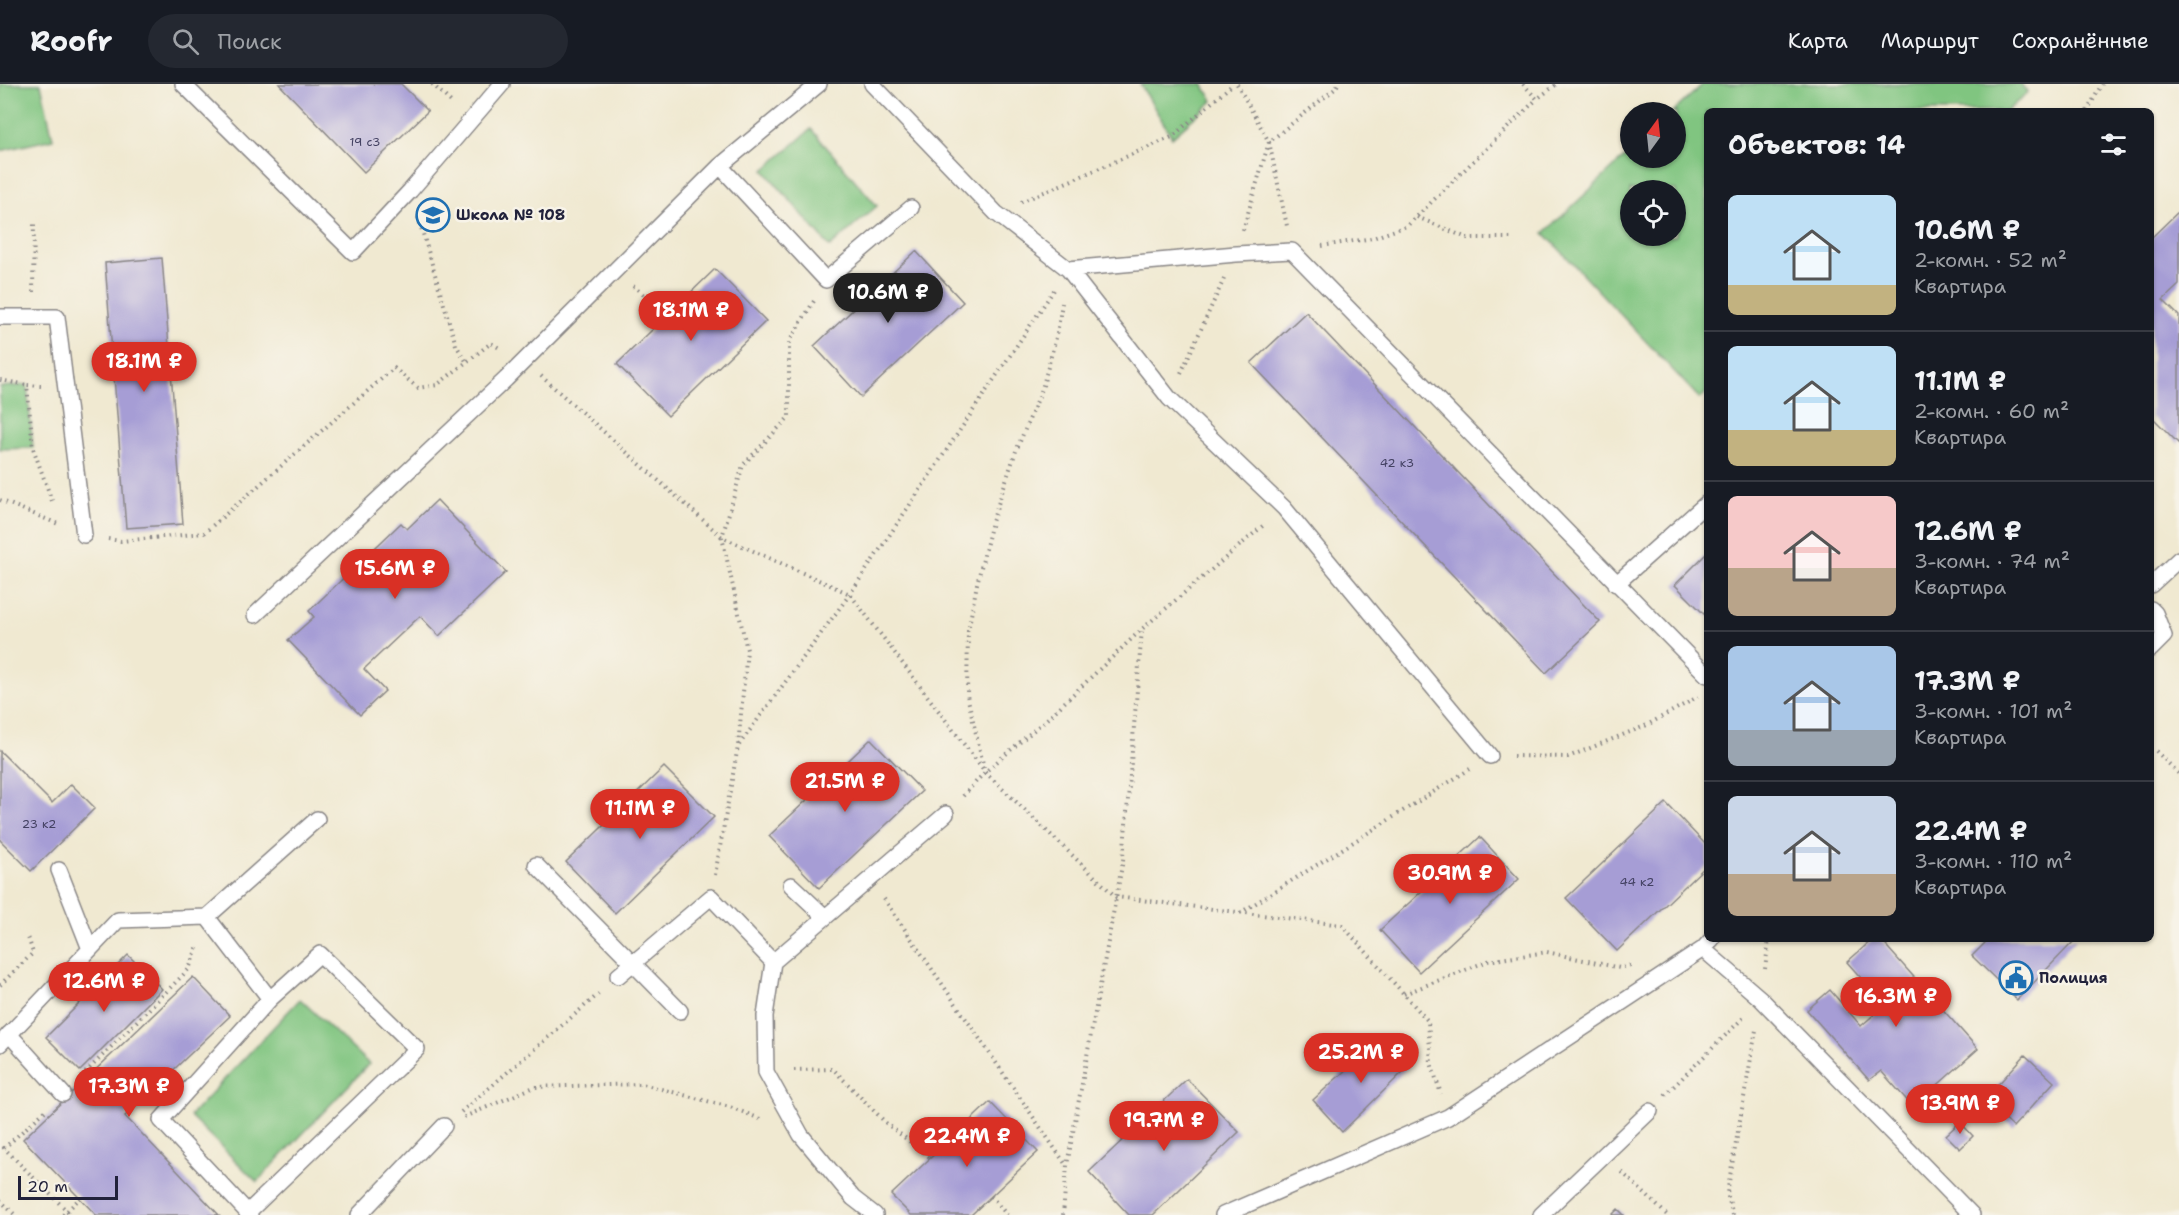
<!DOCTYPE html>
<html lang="ru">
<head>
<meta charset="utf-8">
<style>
	:root { --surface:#171b24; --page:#242831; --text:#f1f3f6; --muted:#9ea1a6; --line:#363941; --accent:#d93025 }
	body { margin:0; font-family:"Shantell Sans",sans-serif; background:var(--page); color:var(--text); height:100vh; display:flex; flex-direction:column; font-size:22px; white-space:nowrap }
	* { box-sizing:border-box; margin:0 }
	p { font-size:20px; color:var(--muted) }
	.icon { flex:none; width:33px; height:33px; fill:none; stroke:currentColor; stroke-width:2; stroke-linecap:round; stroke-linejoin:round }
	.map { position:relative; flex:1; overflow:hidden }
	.sheet { position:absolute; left:1704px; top:24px; width:450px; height:834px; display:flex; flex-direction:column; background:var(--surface); border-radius:9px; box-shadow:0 2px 4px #0004 }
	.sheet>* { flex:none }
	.needle { width:39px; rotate:15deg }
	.fabs { position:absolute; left:1620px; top:18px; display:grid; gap:12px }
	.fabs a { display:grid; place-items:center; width:66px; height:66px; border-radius:50%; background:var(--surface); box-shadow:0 2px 4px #0004; font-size:30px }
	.scale { position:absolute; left:18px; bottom:15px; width:100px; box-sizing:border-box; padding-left:6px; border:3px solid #22223b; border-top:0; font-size:16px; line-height:21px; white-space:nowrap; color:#22223b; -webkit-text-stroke:4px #f7f3e8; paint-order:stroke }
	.price { position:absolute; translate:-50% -51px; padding:0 14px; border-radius:21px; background:var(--accent); color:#fff; font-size:20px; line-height:39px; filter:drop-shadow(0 2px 3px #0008) }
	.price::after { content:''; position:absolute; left:50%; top:36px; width:18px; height:14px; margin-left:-9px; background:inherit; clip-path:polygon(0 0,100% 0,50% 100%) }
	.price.on { background:#222; color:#fff }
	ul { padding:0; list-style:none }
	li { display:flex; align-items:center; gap:18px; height:150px; padding:0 24px }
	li+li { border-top:2px solid var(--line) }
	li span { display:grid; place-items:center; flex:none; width:168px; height:120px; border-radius:9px; color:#555 }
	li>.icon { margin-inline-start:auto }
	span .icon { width:72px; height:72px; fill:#fffc; stroke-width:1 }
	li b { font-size:26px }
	h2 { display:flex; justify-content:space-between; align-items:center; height:72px; padding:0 24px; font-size:26px }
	header { display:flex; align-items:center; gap:36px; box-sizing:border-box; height:84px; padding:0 30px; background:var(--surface); border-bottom:2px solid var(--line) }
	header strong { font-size:28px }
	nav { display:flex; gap:33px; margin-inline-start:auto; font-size:21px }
	.search { width:420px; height:54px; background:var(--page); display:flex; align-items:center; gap:15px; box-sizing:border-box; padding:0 21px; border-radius:33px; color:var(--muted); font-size:22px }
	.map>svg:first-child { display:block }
</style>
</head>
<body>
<header>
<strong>Roofr</strong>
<div class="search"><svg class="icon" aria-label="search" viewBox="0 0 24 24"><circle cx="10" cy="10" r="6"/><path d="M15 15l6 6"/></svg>Поиск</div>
<nav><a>Карта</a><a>Маршрут</a><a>Сохранённые</a></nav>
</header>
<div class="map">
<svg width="2179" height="1131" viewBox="0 0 2179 1131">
	<rect width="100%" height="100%" fill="#f7f3e8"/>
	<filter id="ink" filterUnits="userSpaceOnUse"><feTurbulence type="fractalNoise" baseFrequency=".0167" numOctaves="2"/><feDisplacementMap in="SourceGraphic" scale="12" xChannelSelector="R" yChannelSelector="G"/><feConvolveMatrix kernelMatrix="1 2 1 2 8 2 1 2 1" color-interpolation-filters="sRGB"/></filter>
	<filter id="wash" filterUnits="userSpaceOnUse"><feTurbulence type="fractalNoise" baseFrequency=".008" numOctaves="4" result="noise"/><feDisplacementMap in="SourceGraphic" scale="24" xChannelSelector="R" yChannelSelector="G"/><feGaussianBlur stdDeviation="1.35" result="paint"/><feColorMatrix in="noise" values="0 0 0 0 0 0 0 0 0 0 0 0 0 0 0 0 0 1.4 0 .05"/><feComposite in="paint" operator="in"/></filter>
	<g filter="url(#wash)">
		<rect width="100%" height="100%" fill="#f0e9d1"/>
		<path fill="#80c580" stroke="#51745e" stroke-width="1.5" fill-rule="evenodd" d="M0 0H41L53 55 0 67Z
			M1140 0H1203L1213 17 1172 53Z
			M1703 0H2020L2028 8 2007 27H1707V308L1700 315 1544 149 1630 68V74H1676V28H1673ZM1676 106V152H1630V106Z
			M811 45 877 122 830 163 764 86Z
			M27 301 33 364 0 365V303Z
			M300 915 369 980 257 1098 190 1032Z"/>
		<g id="blocks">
			<path fill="#a69dd5" d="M279 0H401L428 27 364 88Z
				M2179 127V201L2163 216 2179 232V360L2151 332V154Z
				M916 167 963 218 861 313 814 262Z
				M162 174 183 440 126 444 105 179Z
				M715 185 766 237 668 332 617 280Z
				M1306 228 1600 538 1546 589 1251 279Z
				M437 416 506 488 439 552 420 532 364 585 385 607 360 631 288 556 314 533 309 527 401 439 407 445Z
				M1707 469V533L1675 501Z
				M871 655 922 707 819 804 769 752Z
				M0 667 52 719 71 700 95 724 31 787 0 756Z
				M664 683 714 733 615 829 566 778Z
				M1666 719 1707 762V781L1617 867 1566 814Z
				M1480 753 1519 795 1419 888 1380 846Z
				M1873 855H1880L1978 965 1913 1023 1881 987 1869 996 1807 926 1830 906 1861 942 1885 921 1847 878Z
				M1989 855H2076L2017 916 1972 872Z
				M128 871 162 905 80 987 46 953Z
				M193 893 230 932 125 1032 219 1131H96L23 1055Z
				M1383 952 1409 982 1342 1048 1313 1016Z
				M2025 971 2054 998 2013 1043 1984 1016Z
				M1187 995 1239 1048 1153 1131H1129L1089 1088Z
				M990 1018 1038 1068 971 1131H911L891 1111Z
				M1960 1038 1973 1052 1960 1065 1946 1051Z
				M1618 1125 1624 1131H1612Z"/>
		</g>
	</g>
	<g filter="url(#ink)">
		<use href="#blocks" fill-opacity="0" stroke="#898686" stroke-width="1.5"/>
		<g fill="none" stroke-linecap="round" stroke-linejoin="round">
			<g stroke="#898686" stroke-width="18">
				<path id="lane" d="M183 0 353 168 410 107 502 0
					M872 0 996 129 1068 185
					M720 82 826 196 911 124
					M0 233H57L84 451
					M1616 500 1707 419
					M2151 501 2179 475
					M2151 525 2155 529 2164 552 2151 565
					M255 531 506 295 720 82 819 0
					M1490 672 1284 424 1169 314 1068 185 1236 170 1292 167 1707 591
					M536 781 680 927
					M59 786 90 865
					M791 801 825 833
					M207 833 270 915 161 1036 250 1131
					M1703 865 1761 915 1972 1131
					M773 878 946 730
					M618 892 711 813 773 878 765 932 766 988 801 1051 853 1114 875 1131
					M9 950 63 1010
					M0 960 118 836 207 833 317 735
					M247 1129 417 965 320 870 270 915
					M359 1131 444 1042
					M1223 1131 1448 1033 1703 865 1712 855
					M1541 1131 1650 1027"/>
			</g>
			<path stroke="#898686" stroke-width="4" stroke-dasharray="1.5 4.5" stroke-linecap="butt" d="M432 0 453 20
				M1237 0 1269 58 1287 142
				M1523 0 1537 15 1557 0
				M2087 27 2102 0
				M1021 118 1172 53 1233 0
				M418 133 456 261 466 277
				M1417 133 1467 154H1513
				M1243 146 1269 58 1336 4 1338 0
				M1322 162 1373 154 1407 142 1537 15
				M633 202 668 231
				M33 208 34 137
				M1181 289 1224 195
				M541 292 722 453 850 510 985 688 1116 813 1342 841 1428 937 1431 979 1441 1010
				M0 296 27 301
				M41 302 27 301 33 364 52 417 55 418
				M0 416 58 440
				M108 455 121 457 204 449 394 284 418 304 437 301 491 259 501 265
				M739 661 850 510 1054 206
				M2156 667 2179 690
				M1513 672 1568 673 1645 642 1698 613
				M984 684 967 611 968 547 977 500 992 438 1016 367 1042 305 1057 250 1062 219
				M963 712 985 688 1048 634 1142 545 1265 440
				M715 791 738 662 747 566 722 453 743 381 789 333V258L814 217
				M884 815 1066 1081
				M1240 829 1470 685
				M1765 885 1769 855
				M0 901 33 869 28 853
				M1404 910 1488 877 1547 868 1620 884 1631 881
				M794 986 833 985 887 1040 931 1074
				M81 993 189 885 198 861
				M1665 1011 1745 932
				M45 1027 4 1064 71 1131
				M461 1028 601 908
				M464 1033 534 1003 642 1000 730 1023 763 1036
				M1622 1088 1667 1131
				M991 1112 1007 1131
				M0 1116 15 1131
				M63 1131 80 1114
				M1063 1131 1067 1081 1123 776 1142 545
				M1733 1131 1727 1109 1756 946"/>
			<use href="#lane" stroke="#fff" stroke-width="15"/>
		</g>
	</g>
	<defs>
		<g id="school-ring" transform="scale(1.725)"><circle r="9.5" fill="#f7f3e8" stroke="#1f6fb2" stroke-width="1.5"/><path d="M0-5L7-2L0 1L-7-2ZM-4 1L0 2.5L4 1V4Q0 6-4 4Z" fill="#1f6fb2"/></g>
		<g id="civic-ring" transform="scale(1.725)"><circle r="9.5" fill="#f7f3e8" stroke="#1f6fb2" stroke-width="1.5"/><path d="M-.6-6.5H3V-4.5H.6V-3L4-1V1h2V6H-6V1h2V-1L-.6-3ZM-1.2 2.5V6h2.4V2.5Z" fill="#1f6fb2"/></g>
	</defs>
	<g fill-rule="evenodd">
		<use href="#school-ring" x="433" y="131"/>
		<use href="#civic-ring" x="2016" y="894"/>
	</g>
	<g text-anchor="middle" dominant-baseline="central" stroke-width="5" stroke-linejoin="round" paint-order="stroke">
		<g font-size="12" fill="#434162">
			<text x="365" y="58">19 с3</text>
			<text x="1397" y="379">42 к3</text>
			<text x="39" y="740">23 к2</text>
			<text x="1637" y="798">44 к2</text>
		</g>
		<g font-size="15" font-weight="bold" fill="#22223b" stroke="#f7f3e8" text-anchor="start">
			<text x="456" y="131">Школа № 108</text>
			<text x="2039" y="894">Полиция</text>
		</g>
	</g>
</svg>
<div class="fabs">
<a><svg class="needle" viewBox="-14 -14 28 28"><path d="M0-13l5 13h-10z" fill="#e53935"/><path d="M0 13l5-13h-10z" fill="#9ea1a6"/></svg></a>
<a><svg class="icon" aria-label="locate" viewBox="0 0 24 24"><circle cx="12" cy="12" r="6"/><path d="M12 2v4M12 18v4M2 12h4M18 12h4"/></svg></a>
</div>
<div class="scale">20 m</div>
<b class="price on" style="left:888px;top:240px">10.6M ₽</b>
<b class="price" style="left:691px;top:258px">18.1M ₽</b>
<b class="price" style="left:144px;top:309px">18.1M ₽</b>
<b class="price" style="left:395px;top:516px">15.6M ₽</b>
<b class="price" style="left:845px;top:729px">21.5M ₽</b>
<b class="price" style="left:640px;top:756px">11.1M ₽</b>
<b class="price" style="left:1450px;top:821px">30.9M ₽</b>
<b class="price" style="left:104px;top:929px">12.6M ₽</b>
<b class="price" style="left:1896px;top:944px">16.3M ₽</b>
<b class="price" style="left:1361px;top:1000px">25.2M ₽</b>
<b class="price" style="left:129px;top:1034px">17.3M ₽</b>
<b class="price" style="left:1960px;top:1051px">13.9M ₽</b>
<b class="price" style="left:1164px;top:1068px">19.7M ₽</b>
<b class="price" style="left:967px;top:1084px">22.4M ₽</b>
<section class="sheet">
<h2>Объектов: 14<svg class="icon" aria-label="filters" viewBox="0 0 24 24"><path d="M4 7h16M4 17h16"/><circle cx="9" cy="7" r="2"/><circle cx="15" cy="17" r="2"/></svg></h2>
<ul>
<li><span style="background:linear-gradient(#bfe0f5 75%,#c2b280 0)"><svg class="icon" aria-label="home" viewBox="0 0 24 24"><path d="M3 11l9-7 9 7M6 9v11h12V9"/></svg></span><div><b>10.6M ₽</b><p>2-комн. · 52 m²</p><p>Квартира</p></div></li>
<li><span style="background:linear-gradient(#bfe0f5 70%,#c2b280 0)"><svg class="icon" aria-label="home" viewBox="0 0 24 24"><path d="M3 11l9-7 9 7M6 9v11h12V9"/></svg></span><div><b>11.1M ₽</b><p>2-комн. · 60 m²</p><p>Квартира</p></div></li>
<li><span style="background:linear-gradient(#f6c9c9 60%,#b9a48a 0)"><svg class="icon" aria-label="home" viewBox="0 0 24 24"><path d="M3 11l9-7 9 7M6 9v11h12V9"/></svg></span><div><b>12.6M ₽</b><p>3-комн. · 74 m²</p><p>Квартира</p></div></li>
<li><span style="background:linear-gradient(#a9c7e8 70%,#9aa5b1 0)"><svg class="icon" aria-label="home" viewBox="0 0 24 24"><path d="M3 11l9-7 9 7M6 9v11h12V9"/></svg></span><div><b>17.3M ₽</b><p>3-комн. · 101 m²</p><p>Квартира</p></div></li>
<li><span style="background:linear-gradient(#c9d6e8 65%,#b9a48a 0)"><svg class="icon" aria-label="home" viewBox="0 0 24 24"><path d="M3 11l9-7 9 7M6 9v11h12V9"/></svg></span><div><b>22.4M ₽</b><p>3-комн. · 110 m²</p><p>Квартира</p></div></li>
</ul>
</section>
</div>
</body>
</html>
